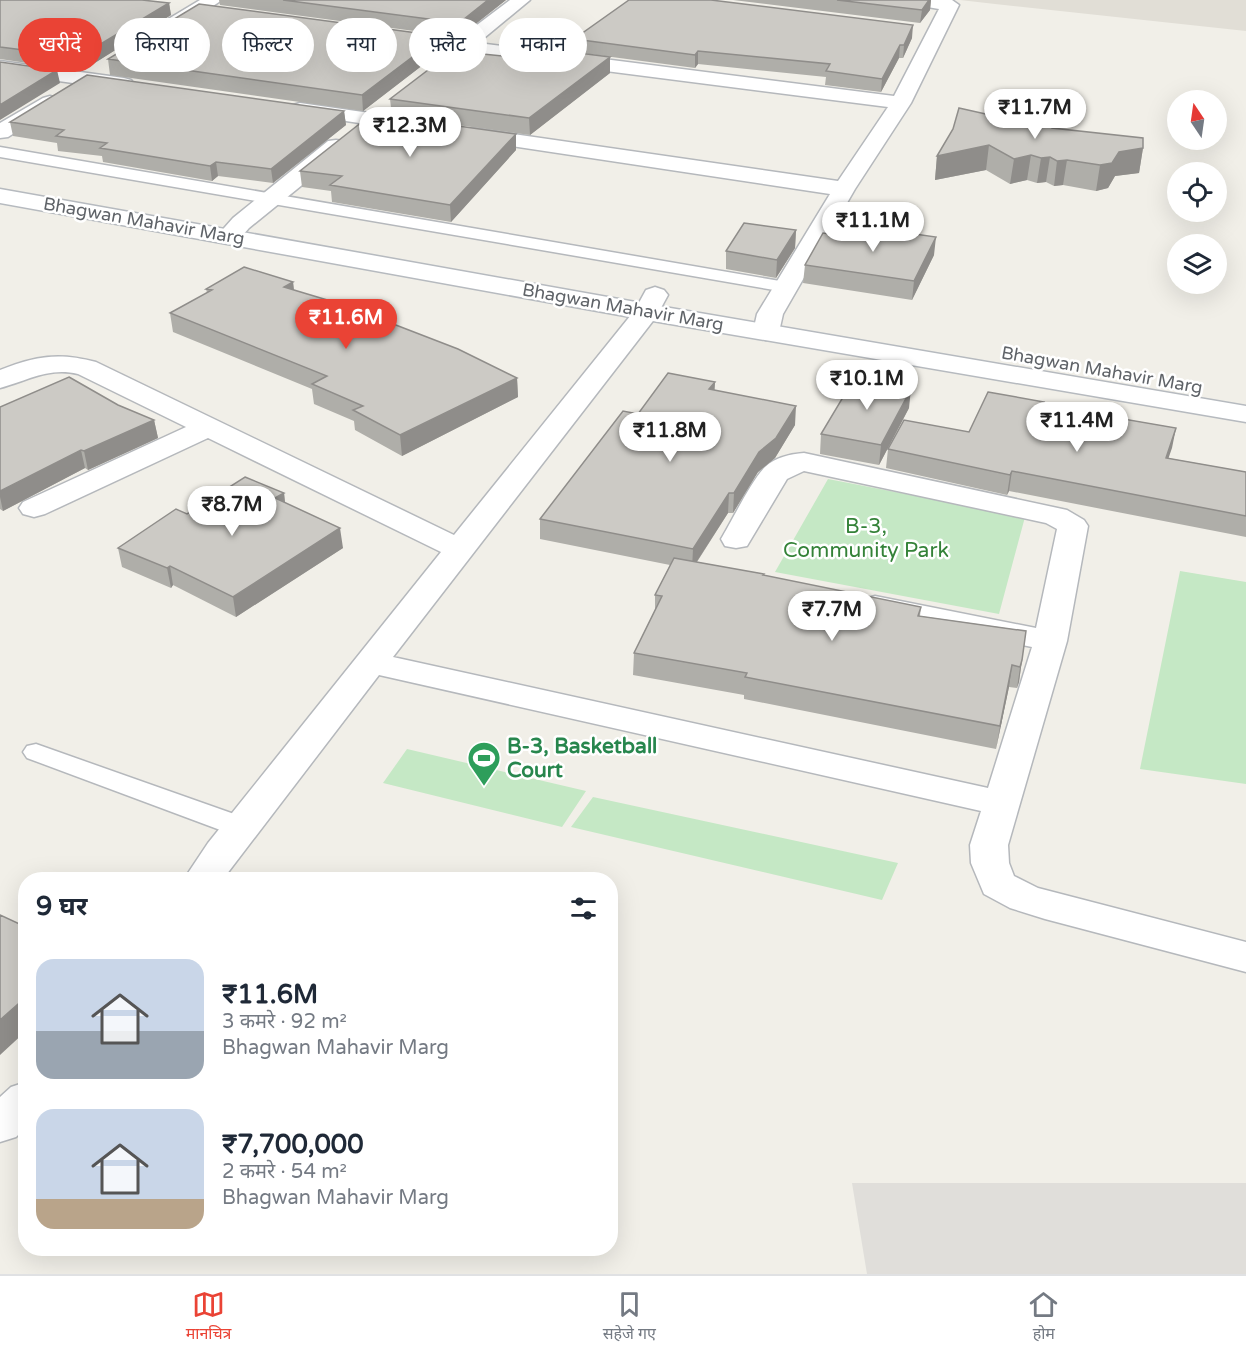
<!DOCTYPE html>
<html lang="hi">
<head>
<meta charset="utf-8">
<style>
	:root { --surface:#fff; --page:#f6f6f7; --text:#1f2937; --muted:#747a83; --line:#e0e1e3; --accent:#ea4335 }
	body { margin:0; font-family:"Varela Round","Noto Sans Devanagari",sans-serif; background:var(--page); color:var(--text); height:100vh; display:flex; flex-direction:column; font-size:22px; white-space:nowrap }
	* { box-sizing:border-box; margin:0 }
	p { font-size:20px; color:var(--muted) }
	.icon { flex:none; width:33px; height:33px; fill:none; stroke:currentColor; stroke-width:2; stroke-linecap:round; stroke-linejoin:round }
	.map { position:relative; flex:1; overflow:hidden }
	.details { position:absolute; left:18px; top:872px; width:600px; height:384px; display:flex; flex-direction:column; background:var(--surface); border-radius:24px; box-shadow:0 6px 24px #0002 }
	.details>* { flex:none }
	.hud { position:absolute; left:18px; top:18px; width:600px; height:54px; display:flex; gap:12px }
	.needle { width:39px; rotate:347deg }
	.controls { position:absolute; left:1167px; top:90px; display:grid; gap:12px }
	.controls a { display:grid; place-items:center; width:60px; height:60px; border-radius:50%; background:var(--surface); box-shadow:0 6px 24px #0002; font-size:30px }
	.price { position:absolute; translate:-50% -51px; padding:0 14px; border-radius:21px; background:#fff; color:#222; font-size:20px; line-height:39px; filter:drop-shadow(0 2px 3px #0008) }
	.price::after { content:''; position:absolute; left:50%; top:36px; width:18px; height:14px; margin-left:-9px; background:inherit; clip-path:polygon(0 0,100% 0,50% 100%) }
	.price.on { background:var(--accent); color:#fff }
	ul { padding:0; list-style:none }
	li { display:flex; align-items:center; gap:18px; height:150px; padding:0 18px }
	li span { display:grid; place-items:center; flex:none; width:168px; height:120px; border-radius:18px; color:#555 }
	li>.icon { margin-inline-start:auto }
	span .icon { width:72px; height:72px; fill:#fffc; stroke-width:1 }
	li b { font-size:26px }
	h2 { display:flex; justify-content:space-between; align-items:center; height:72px; padding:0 18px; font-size:26px }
	.pill { padding:0 21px; border-radius:27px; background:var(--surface); box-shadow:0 6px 24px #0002; font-size:21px; line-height:54px }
	.pill.on { background:var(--accent); color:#fff }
	.tabs { display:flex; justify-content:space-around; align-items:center; height:84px; border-top:2px solid var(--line); background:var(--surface); font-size:16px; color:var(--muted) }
	.tabs a { display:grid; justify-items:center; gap:3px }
	.tabs .on { color:var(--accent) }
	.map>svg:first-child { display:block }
</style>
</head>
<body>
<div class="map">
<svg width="1246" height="1274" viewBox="0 0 1246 1274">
	<rect width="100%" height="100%" fill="#f1efe8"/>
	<path fill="#e0deda" d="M852 1183H1246V1274H867Z"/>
	<path fill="#e1ded6" d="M960 0H1246V31L995 4Z"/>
	<path fill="#c5e8c5" d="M828 479 1025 517 999 614 775 572Z
		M1180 571 1246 582V784L1140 769Z
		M407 749 586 791 562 827 383 783Z
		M593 797 898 863 882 900 571 827Z"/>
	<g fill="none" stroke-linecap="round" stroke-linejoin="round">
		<g stroke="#b5b8bc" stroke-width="3">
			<path id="lane" d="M0 147 786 282 792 283 795 287 792 291 786 292 0 157Z
				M36 744 251 820 255 827 251 834 241 836 231 834 27 758 23 752 27 746Z"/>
		</g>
		<g stroke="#b5b8bc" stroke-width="3">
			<path id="street" d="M200 0H222L174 32H160L158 28 160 24Z
				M510 0H530L478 43 894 96 939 9 910 4 907 0H952L959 5 911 103 855 189 783 314 779 332 775 337 766 340 757 337 753 332 757 314 830 194 472 140 464 139 461 134 464 129 472 128 838 181 888 107 465 53 451 60 444 58 441 54 444 50 397 44 390 42 387 38 390 34 397 32 457 40Z
				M0 61 124 78 131 80 134 84 131 88 124 90 0 73Z
				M50 96 57 98 60 102 57 106 8 137 0 138V123L43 98Z
				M300 103 412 119 419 121 423 125 419 129 412 131 293 113 290 109 293 105Z
				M336 140 344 141 347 146 344 151 249 228C240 238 235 245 221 241L217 236 233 218 328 141Z
				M655 287 664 290 668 295 656 317 393 657 988 788 1032 647 875 616 864 613 859 606 864 599 875 596 1036 628 1057 529 1046 523 804 471 787 479 747 546 736 548 725 546 721 539C732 521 751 481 765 467 776 457 790 454 804 453L1067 510 1084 520 1088 526 1067 641 1008 845 1009 863 1014 876 1038 888 1246 942V972L1045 919 1010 908 984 894 971 863 970 845 981 811 379 675 223 879H184L208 843 441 552 208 438 45 514 34 517 23 514 19 508 23 502 186 427 78 374C48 367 27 381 0 388V370C35 356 59 352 96 362L454 535 635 310 646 290Z
				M26 1082V1127L16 1137 0 1142V1097L11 1087Z"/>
		</g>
		<g stroke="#b6babf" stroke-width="3">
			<path id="secondary" d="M0 189 647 304 1246 406V422L647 320 0 203Z"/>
		</g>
		<use href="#lane" fill="#fff" fill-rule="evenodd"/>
		<use href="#street" fill="#fff" fill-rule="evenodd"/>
		<use href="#secondary" fill="#fff" fill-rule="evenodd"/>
	</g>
	<path fill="#afaea9" d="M0 0 169 3 171 15 82 71 0 59Z
		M219 0H506L459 37 220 5Z
		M733 0H931L930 10 920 23Z
		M912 38 903 58H899L881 92 825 85 826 77 698 64 695 68 574 52V39Z
		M441 51 363 111 110 75 108 59Z
		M610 57V73L530 135 392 116 390 99 542 60Z
		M344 111 346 125 273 183 218 176 212 181 103 162 102 156 58 151 57 143 13 136 10 122Z
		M1052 128 1143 148 1139 173 1115 176 1108 188 1096 191 1063 185 1054 186 1046 182 1037 183 1027 180 1010 184 986 170 935 180 937 156Z
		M516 134V150L451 222 332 202 331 191 302 187 300 171Z
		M796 230 795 248 776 278 726 269V251Z
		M934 255 912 300 803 283 805 265Z
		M293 282 294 290 517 378 518 397 402 456 355 430 354 421 314 404 312 389 173 332 170 313 207 293 206 289Z
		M715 382 714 390 795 425 775 458 758 472 733 513H728L697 562 764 574V576L921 607 920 616 1026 631 1019 682 1017 688 1009 687 996 749 744 699V695L633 675 634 653 655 610V595L670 565 540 539V519L638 414Z
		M1043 405 1176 428 1168 458 1246 472V537L1009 491 1007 495 886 468 888 449 969 432Z
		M0 407 154 420 158 438 88 470 85 468 3 511 0 509Z
		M909 408 879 465 820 454 821 434Z
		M284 493 285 503 343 548 236 617 173 585 171 588 122 567 118 548 187 514Z"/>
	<path fill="#8f8d8a" d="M488 0H506L459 37V23Z
		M929 0H931L930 10 920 23 922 10Z
		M169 3 171 15 82 71 79 57Z
		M913 25 912 38 903 58 904 45Z
		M440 36 441 51 363 111 362 95Z
		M900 45 899 58 881 92 882 79Z
		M698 51V64L695 68V55Z
		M610 57V73L530 135 529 118Z
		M57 70 60 83 0 120V105Z
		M344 111 346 125 273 183 271 169Z
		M516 134V150L451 222 450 205Z
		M989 145 986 170 935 180 937 156Z
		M1143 148 1139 173 1115 176 1108 188 1096 191 1100 165 1119 152Z
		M1031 155 1027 180 1010 184 1014 159Z
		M1050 157 1046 182 1037 183 1041 158Z
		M1067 160 1063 185 1054 186 1057 161Z
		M216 162 218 176 212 181 210 166Z
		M796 230 795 248 776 278 777 260Z
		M936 237 934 255 912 300 914 281Z
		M293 282 295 301 284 287Z
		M517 378 518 397 402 456 400 435Z
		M715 382 714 401 709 389Z
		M911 389 909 408 879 465 881 445Z
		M796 406 795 425 775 458 758 472 733 513 734 493 759 452Z
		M154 420 158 438 88 470 84 451Z
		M1176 428 1172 448 1162 477 1166 458Z
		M81 450 85 468 3 511 0 497V491Z
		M1012 471 1009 491 1007 495 1010 475Z
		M284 493 286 512 275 498Z
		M729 493 728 513 692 569 693 549Z
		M340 528 343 548 236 617 233 597Z
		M170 566 173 585 171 588 167 568Z
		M1022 660 1019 682 1017 688 1020 667Z
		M1012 665 1009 687 996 749 1000 726Z
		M26 997V1031L0 1055V1020Z"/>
	<path fill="#cccac5" stroke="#8f8d8a" stroke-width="1.5" d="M0 0H142L169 3 79 57 0 47Z
		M283 0H488L459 23Z
		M629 0H711L913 25 904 45H900L882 79 826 71 830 64 698 51 695 55 574 39Z
		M837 0H929L922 10Z
		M199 4 440 36 362 95 108 59Z
		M555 50 610 57 529 118 390 99 453 51 542 60Z
		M0 62 57 70 0 105Z
		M87 75 344 111 271 169 216 162 210 166 100 148 107 143 56 136 64 130 10 122Z
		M959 108 1021 122 1052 125V128L1143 138V148L1119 152 1112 163 1100 165 1067 160 1057 161 1050 157 1041 158 1031 155 1014 159 989 145 937 156 953 129Z
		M372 114 516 134 450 205 330 185 342 176 300 171Z
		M744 223 796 230 777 260 726 251Z
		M859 226 936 237 914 281 805 265 823 233 852 237Z
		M244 267 293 282 284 287 344 305 458 349 517 378 400 435 353 410 363 406 312 384 327 376 170 313 212 290 206 289Z
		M668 373 715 382 709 389 796 406 776 438 759 452 734 493H729L693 549 540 519 623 411 638 414Z
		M69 377 118 405 154 420 84 451 81 450 0 491V407Z
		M855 377 911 389 881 445 821 434Z
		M988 392 1044 402 1042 405 1176 428 1166 458 1246 472V516L1012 471 1010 475 888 449 904 420 969 432Z
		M245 477 284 493 275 498 340 528 233 597 170 566 167 568 118 548 176 509 187 514Z
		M674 558 764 574 763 575 921 607 918 616 1026 631 1022 660 1020 667 1012 665 1000 726 745 677 747 673 634 653 662 596 655 595Z
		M0 915 26 927V997L0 1020Z"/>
	<defs>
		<g id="stadium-pin" transform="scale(1.725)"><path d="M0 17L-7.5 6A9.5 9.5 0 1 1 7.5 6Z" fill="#2e9e5b" stroke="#fff"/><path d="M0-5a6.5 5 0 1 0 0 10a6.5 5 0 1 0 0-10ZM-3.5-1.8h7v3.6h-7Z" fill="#fff"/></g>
	</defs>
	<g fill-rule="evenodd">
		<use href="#stadium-pin" x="484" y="758"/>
	</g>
	<g text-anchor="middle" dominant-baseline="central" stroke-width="5" stroke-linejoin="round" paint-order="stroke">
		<g font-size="18" fill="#5f6368" stroke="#fff">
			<text transform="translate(144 221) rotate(10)">Bhagwan Mahavir Marg</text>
			<text transform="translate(623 307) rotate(10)">Bhagwan Mahavir Marg</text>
			<text transform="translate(1102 370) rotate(10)">Bhagwan Mahavir Marg</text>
		</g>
		<g font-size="21" fill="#348238" stroke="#fff">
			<text x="866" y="526">B-3,<tspan x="866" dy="24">Community Park</tspan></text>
		</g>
		<g font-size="21" font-weight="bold" fill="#27864d" stroke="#fff" text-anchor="start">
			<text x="507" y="746">B-3, Basketball<tspan x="507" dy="24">Court</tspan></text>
		</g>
	</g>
</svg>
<div class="controls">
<a><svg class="needle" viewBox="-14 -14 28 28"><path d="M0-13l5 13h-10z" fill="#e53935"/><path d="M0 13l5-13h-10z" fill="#747a83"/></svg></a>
<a><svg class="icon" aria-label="locate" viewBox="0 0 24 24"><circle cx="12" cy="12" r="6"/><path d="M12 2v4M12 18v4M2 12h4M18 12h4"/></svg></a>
<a><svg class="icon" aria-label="layers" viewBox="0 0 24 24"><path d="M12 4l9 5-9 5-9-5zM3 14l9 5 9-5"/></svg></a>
</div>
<b class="price" style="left:1035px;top:140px">₹11.7M</b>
<b class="price" style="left:410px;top:158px">₹12.3M</b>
<b class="price" style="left:873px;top:253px">₹11.1M</b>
<b class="price on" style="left:346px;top:350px">₹11.6M</b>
<b class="price" style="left:867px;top:411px">₹10.1M</b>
<b class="price" style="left:1077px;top:453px">₹11.4M</b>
<b class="price" style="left:670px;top:463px">₹11.8M</b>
<b class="price" style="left:232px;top:537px">₹8.7M</b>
<b class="price" style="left:832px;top:642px">₹7.7M</b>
<div class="hud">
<a class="pill on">खरीदें</a>
<a class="pill">किराया</a>
<a class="pill">फ़िल्टर</a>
<a class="pill">नया</a>
<a class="pill">फ़्लैट</a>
<a class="pill">मकान</a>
</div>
<section class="details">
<h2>9 घर<svg class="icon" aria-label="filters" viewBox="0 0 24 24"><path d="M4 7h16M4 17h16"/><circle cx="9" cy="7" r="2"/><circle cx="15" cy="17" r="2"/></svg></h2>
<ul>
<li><span style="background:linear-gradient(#c9d6e8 60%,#9aa5b1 0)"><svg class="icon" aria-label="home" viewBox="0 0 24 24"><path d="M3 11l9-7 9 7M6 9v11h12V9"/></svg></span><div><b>₹11.6M</b><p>3 कमरे · 92 m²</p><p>Bhagwan Mahavir Marg</p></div></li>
<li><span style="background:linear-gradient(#c9d6e8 75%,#b9a48a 0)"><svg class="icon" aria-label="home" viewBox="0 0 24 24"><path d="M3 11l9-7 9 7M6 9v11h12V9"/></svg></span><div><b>₹7,700,000</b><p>2 कमरे · 54 m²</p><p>Bhagwan Mahavir Marg</p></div></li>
</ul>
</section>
</div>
<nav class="tabs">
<a class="on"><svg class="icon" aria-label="map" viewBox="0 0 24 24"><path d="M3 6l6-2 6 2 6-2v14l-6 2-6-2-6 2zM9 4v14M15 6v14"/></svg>मानचित्र</a>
<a><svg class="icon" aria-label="saved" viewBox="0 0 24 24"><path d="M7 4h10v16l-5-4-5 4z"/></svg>सहेजे गए</a>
<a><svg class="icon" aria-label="home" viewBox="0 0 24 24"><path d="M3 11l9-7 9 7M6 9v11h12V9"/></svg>होम</a>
</nav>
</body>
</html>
